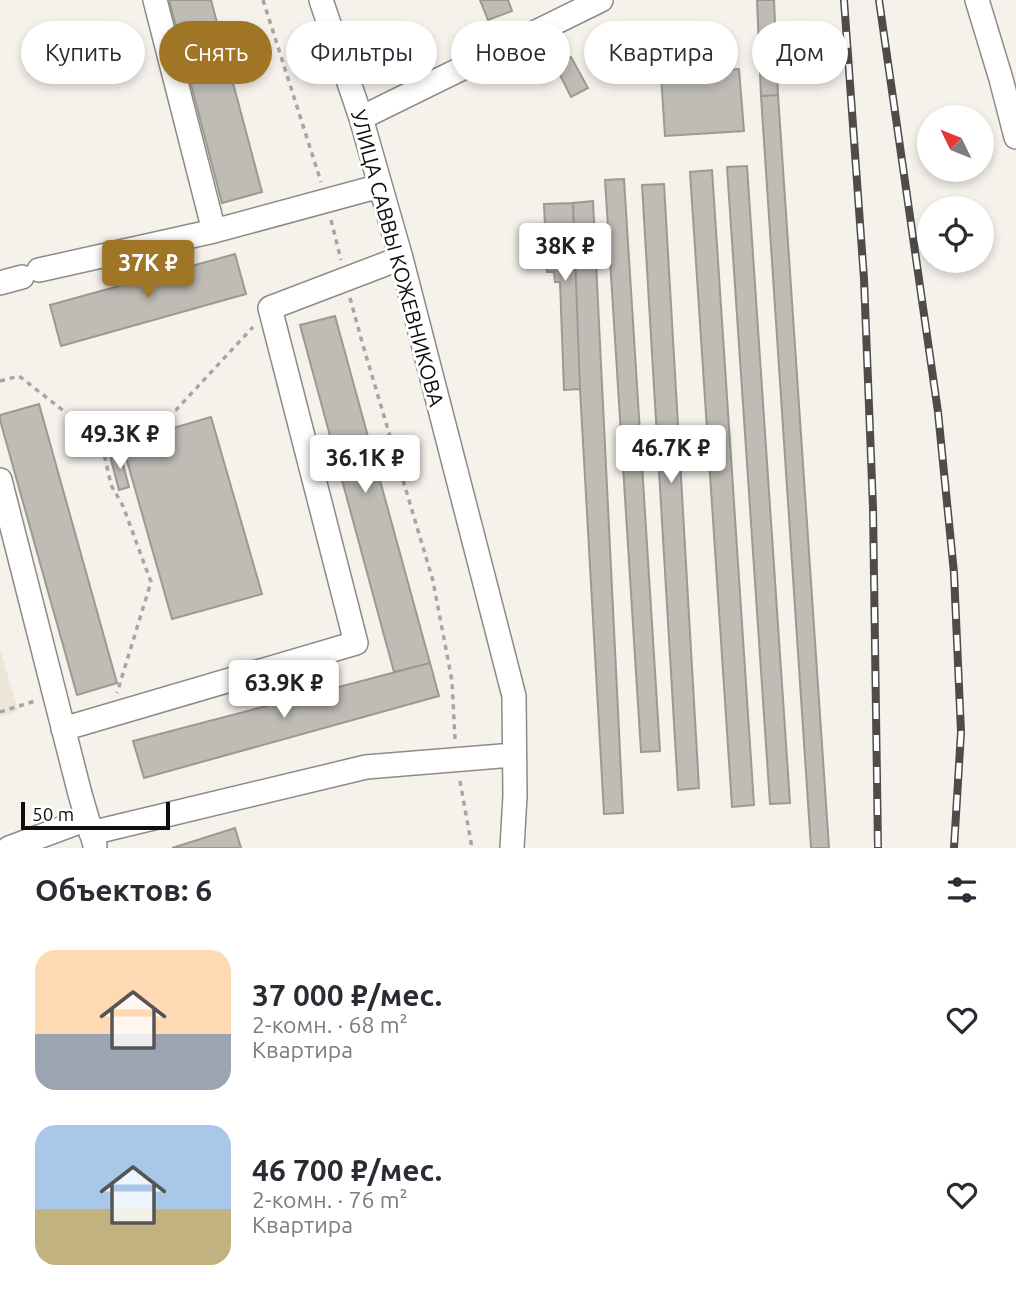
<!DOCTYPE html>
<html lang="ru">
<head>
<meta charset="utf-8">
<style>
	:root { --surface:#fff; --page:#f2f2f3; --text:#2b2b33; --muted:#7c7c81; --accent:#a07525 }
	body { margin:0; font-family:Ubuntu,sans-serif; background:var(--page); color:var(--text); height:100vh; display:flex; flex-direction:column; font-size:26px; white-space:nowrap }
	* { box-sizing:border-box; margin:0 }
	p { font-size:23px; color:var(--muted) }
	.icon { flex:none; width:38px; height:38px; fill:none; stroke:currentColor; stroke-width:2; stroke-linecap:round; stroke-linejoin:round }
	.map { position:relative; height:848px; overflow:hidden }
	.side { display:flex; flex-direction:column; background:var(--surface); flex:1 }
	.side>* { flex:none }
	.hud { position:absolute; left:21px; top:21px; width:975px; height:63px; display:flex; gap:14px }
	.needle { width:46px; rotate:313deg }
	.controls { position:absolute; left:917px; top:105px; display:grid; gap:14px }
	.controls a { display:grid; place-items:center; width:77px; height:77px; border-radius:50%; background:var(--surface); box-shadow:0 4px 10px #0003; font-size:35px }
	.scale { position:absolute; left:21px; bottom:18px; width:149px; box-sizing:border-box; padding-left:7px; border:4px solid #0f0e0c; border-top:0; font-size:19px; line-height:24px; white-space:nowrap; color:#0f0e0c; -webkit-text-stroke:5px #fff; paint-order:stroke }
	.price { position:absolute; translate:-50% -60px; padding:0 16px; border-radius:7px; background:#fff; color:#222; font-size:23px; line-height:46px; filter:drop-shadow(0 2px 4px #0008) }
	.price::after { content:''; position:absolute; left:50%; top:42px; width:21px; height:16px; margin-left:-10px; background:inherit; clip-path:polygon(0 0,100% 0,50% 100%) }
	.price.active { background:var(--accent); color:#fff }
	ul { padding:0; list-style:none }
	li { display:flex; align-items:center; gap:21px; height:175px; padding:0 35px }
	li span { display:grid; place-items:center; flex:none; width:196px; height:140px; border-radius:21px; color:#555 }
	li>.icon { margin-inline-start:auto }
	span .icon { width:84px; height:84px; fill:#fffc; stroke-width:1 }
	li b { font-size:30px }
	h2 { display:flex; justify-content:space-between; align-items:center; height:84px; padding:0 35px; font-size:30px }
	.chip { padding:0 24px; border-radius:32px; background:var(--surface); box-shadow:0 4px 10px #0003; font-size:24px; line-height:63px }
	.chip.active { background:var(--accent); color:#fff }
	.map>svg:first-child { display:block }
</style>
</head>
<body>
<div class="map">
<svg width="1016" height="848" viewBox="0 0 1016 848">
	<rect width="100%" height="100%" fill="#f5f1eb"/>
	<path fill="#ece5d8" d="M0 649 18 711 0 717Z"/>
	<path fill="#bfbcb6" stroke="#9c9993" stroke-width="2" d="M169 0H211L262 192 222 203Z
		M480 0H508L512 11 488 20Z
		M757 0H774L778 95 761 96Z
		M408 24 420 50 402 58 391 31Z
		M571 57 588 88 571 97 555 65Z
		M739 69 744 131 665 136 661 75Z
		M778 95 829 848H811L761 96Z
		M747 166 790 803 770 804 727 167Z
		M712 170 754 805 732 807 690 172Z
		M624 179 660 751 641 752 605 180Z
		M664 184 699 788 678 790 642 185Z
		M593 201 623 813 604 814 580 389 573 203Z
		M573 203 580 389 564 390 560 282H555L554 272H547L544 204Z
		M235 254 246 294 61 346 50 305Z
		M335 316 430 663 394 672 300 325Z
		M39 404 117 683 77 695 0 420V415Z
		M211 417 262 594 172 619 122 443Z
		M120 453 129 487 119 490 110 456Z
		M430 663 439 696 144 778 133 741Z
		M235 828 241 848H172Z"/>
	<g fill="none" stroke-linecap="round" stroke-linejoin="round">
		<g stroke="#8e8b86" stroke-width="26">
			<path id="minor" d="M155 0 214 231
				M321 0 361 118 401 258 514 696 515 796 512 848
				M977 0 1001 79 1016 137
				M361 118 601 0
				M39 270 214 231 380 186
				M0 283 22 277
				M0 480 80 794 95 845
				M63 729 356 643 270 308 401 258
				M91 833 366 767 514 755
				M9 848 87 819"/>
		</g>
		<path stroke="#a9a6a2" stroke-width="3.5" stroke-dasharray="5 5" stroke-linecap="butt" d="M263 0 321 182
			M331 220 341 260
			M350 298 362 342 433 581 452 681 455 739
			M0 381 19 376 101 440 111 485 123 506 151 582 117 693
			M167 414 172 428
			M129 429 132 440
			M101 440 176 410 253 327
			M0 712 35 701
			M460 781 472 848"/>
		<use href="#minor" stroke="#fff" stroke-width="23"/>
		<g stroke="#4e4c49" stroke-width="8">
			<path id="rail" d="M844 0 864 279 873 508 878 848
				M879 0 938 412 954 573 961 732 954 848"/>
		</g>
		<use href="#rail" stroke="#fff" stroke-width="5" stroke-dasharray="16" stroke-linecap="butt"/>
	</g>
	<g text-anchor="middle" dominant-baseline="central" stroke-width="6" stroke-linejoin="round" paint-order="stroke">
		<g font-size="21" fill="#0f0e0c" stroke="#fff">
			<text transform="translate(398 258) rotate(75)">УЛИЦА САВВЫ КОЖЕВНИКОВА</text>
		</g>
	</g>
</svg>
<div class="controls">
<a><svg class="needle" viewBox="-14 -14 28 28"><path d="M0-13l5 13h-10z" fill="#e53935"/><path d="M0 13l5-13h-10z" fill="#7c7c81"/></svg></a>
<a><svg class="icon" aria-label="locate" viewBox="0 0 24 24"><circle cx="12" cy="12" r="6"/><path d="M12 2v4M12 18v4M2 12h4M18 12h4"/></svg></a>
</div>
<div class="scale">50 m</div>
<b class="price" style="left:565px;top:283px">38K ₽</b>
<b class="price active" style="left:148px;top:300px">37K ₽</b>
<b class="price" style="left:120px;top:471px">49.3K ₽</b>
<b class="price" style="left:671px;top:485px">46.7K ₽</b>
<b class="price" style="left:365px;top:495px">36.1K ₽</b>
<b class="price" style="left:284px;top:720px">63.9K ₽</b>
<div class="hud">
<a class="chip">Купить</a>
<a class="chip active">Снять</a>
<a class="chip">Фильтры</a>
<a class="chip">Новое</a>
<a class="chip">Квартира</a>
<a class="chip">Дом</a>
</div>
</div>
<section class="side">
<h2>Объектов: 6<svg class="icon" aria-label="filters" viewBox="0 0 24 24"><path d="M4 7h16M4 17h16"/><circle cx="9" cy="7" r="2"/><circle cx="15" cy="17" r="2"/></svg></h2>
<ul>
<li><span style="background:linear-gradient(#ffd9b3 60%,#9aa5b1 0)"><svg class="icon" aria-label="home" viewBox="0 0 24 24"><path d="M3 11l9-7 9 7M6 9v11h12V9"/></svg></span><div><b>37 000 ₽/мес.</b><p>2-комн. · 68 m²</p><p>Квартира</p></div><svg class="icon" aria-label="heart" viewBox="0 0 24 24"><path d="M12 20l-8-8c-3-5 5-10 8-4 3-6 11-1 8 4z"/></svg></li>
<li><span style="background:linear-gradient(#a9c7e8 60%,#c2b280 0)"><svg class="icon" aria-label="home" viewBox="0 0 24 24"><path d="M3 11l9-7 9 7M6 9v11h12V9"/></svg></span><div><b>46 700 ₽/мес.</b><p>2-комн. · 76 m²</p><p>Квартира</p></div><svg class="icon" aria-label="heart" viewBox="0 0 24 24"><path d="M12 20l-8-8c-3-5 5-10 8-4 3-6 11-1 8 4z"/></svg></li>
</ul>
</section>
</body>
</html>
